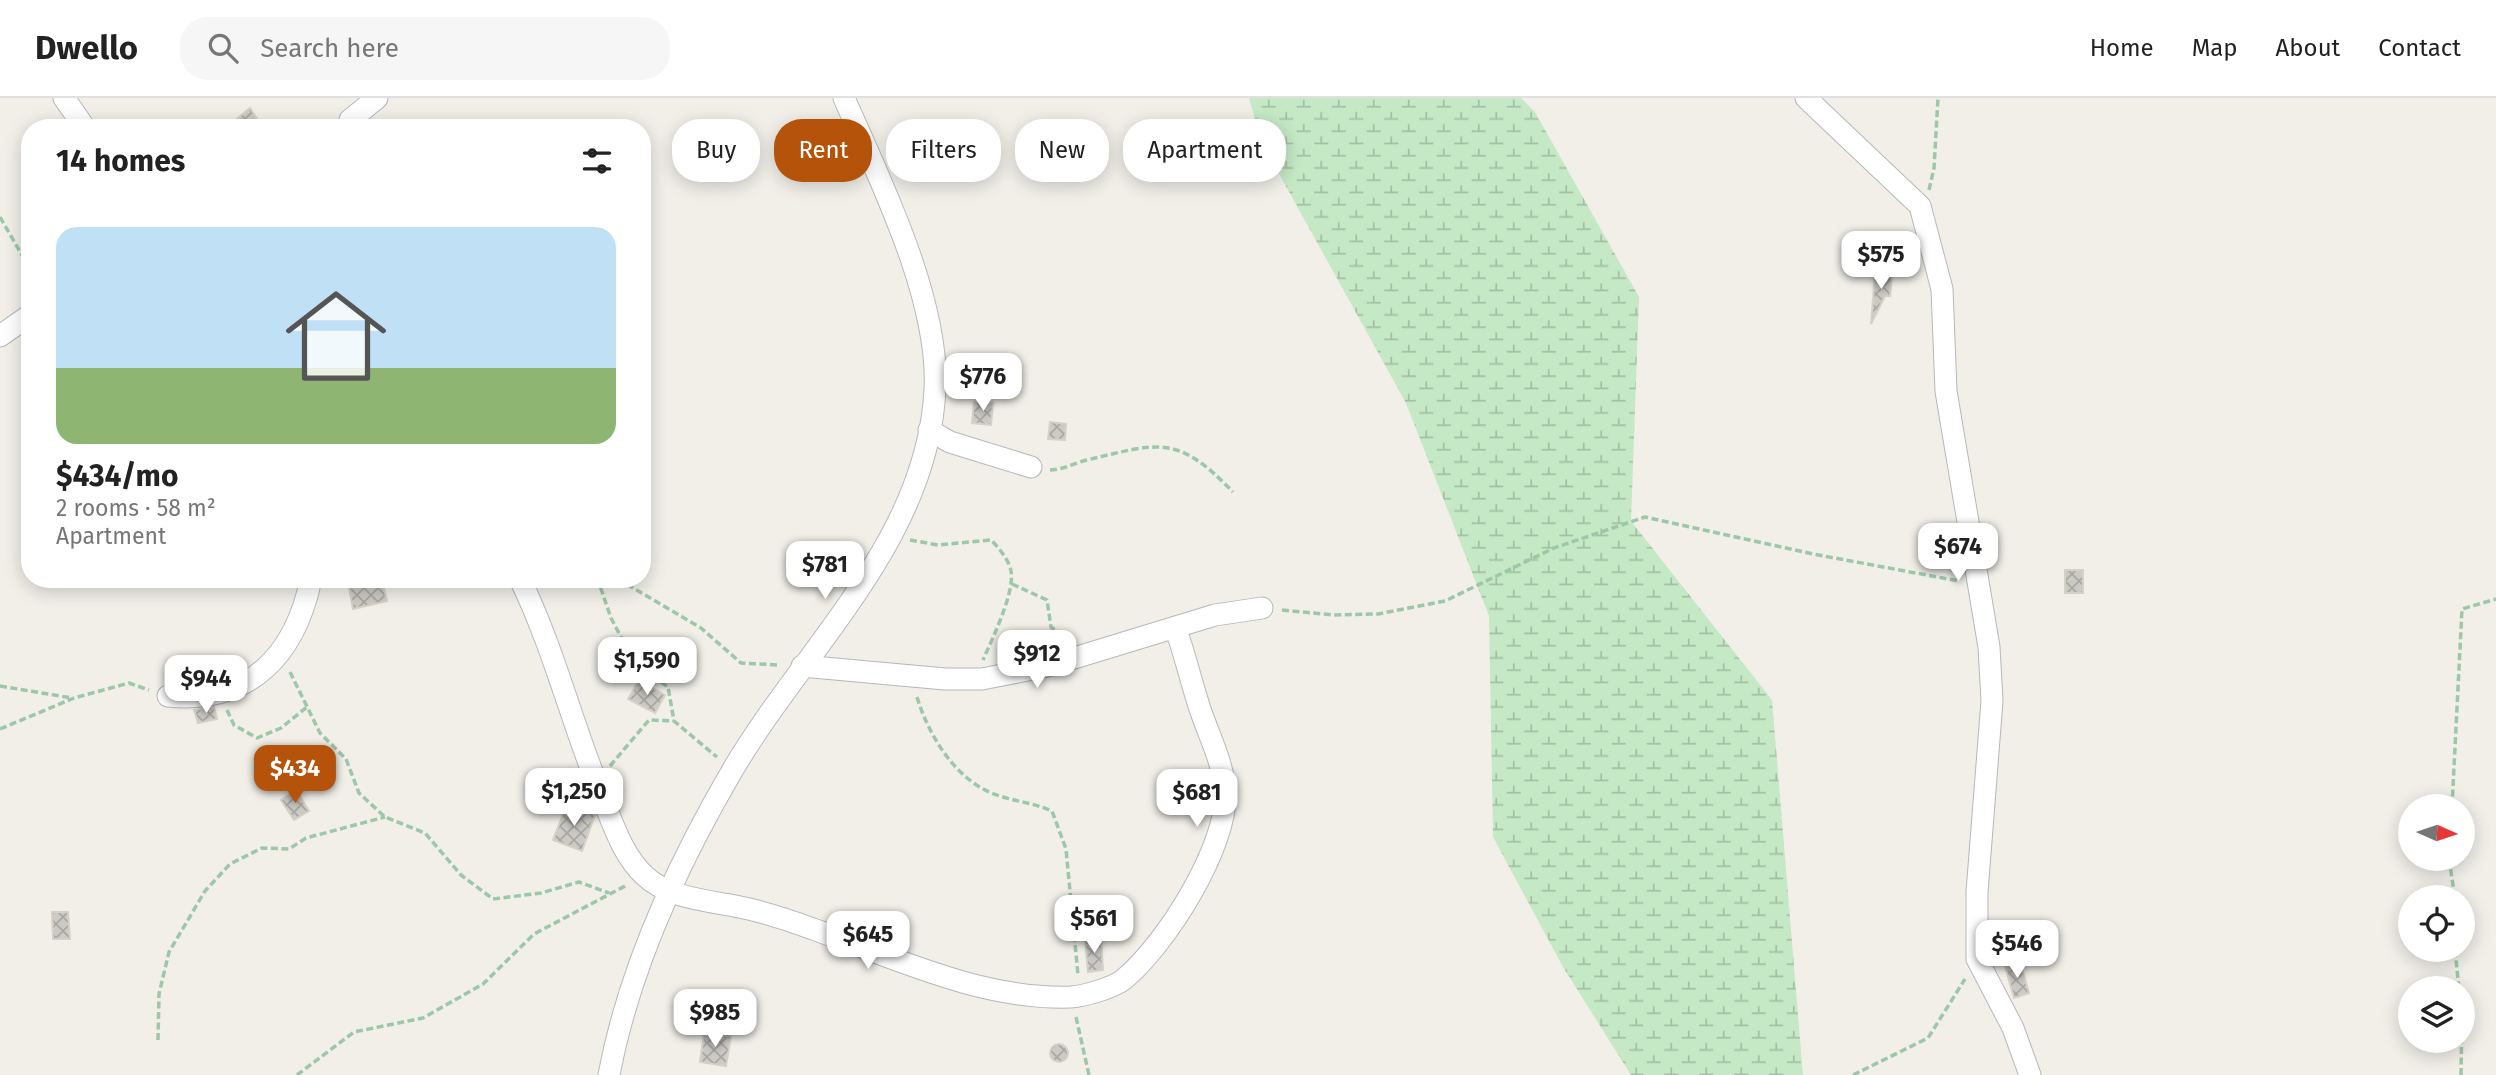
<!DOCTYPE html>
<html lang="en">
<head>
<meta charset="utf-8">
<style>
	:root { --surface:#fff; --page:#f6f6f6; --text:#222; --muted:#767676; --line:#e0e0e0; --accent:#b45309 }
	body { margin:0; font-family:"Fira Sans",sans-serif; background:var(--page); color:var(--text); height:100vh; display:flex; flex-direction:column; font-size:26px; white-space:nowrap }
	* { box-sizing:border-box; margin:0 }
	p { font-size:23px; color:var(--muted) }
	.icon { flex:none; width:38px; height:38px; fill:none; stroke:currentColor; stroke-width:2; stroke-linecap:round; stroke-linejoin:round }
	.map { position:relative; flex:1; overflow:hidden }
	.sheet { position:absolute; left:21px; top:21px; width:630px; height:469px; display:flex; flex-direction:column; background:var(--surface); border-radius:28px; box-shadow:0 4px 18px #0003 }
	.sheet>* { flex:none }
	.banner { position:absolute; left:672px; top:21px; width:665px; height:63px; display:flex; gap:14px }
	.needle { width:46px; rotate:93deg }
	.buttons { position:absolute; left:2398px; top:696px; display:grid; gap:14px }
	.buttons a { display:grid; place-items:center; width:77px; height:77px; border-radius:50%; background:var(--surface); box-shadow:0 4px 18px #0003; font-size:35px }
	.price { position:absolute; translate:-50% -60px; padding:0 16px; border-radius:14px; background:#fff; color:#222; font-size:23px; line-height:46px; filter:drop-shadow(0 2px 4px #0008) }
	.price::after { content:''; position:absolute; left:50%; top:42px; width:21px; height:16px; margin-left:-10px; background:inherit; clip-path:polygon(0 0,100% 0,50% 100%) }
	.price.current { background:var(--accent); color:#fff }
	ul { padding:0; list-style:none }
	li { display:grid; align-content:center; gap:14px; height:371px; padding:0 35px }
	li span { display:grid; place-items:center; height:217px; border-radius:21px; color:#555 }
	li>.icon { margin-inline-start:auto }
	span .icon { width:126px; height:126px; fill:#fffc; stroke-width:1 }
	li b { font-size:30px }
	h2 { display:flex; justify-content:space-between; align-items:center; height:84px; padding:0 35px; font-size:30px }
	.pill { padding:0 24px; border-radius:28px; background:var(--surface); box-shadow:0 4px 18px #0003; font-size:24px; line-height:63px }
	.pill.current { background:var(--accent); color:#fff }
	header { display:flex; align-items:center; gap:42px; box-sizing:border-box; height:98px; padding:0 35px; background:var(--surface); border-bottom:2px solid var(--line) }
	header strong { font-size:33px }
	nav { display:flex; gap:38px; margin-inline-start:auto; font-size:24px }
	.search { width:490px; height:63px; background:var(--page); display:flex; align-items:center; gap:18px; box-sizing:border-box; padding:0 24px; border-radius:28px; color:var(--muted); font-size:26px }
	.map>svg:first-child { display:block }
</style>
</head>
<body>
<header>
<strong>Dwello</strong>
<div class="search"><svg class="icon" aria-label="search" viewBox="0 0 24 24"><circle cx="10" cy="10" r="6"/><path d="M15 15l6 6"/></svg>Search here</div>
<nav><a>Home</a><a>Map</a><a>About</a><a>Contact</a></nav>
</header>
<div class="map">
<svg width="2496" height="977" viewBox="0 0 2496 977">
	<defs>
		<pattern id="wetland-marsh" width="20" height="14" patternUnits="userSpaceOnUse" patternTransform="scale(1.75)"><rect width="20" height="14" fill="#c5e8c5"/><path d="M1 5h8M5 5V1M11 12h8M15 12V8" fill="none" stroke="#a3c0a4"/></pattern>
		<pattern id="building-cross-hatch" width="8" height="8" patternUnits="userSpaceOnUse" patternTransform="scale(1.75)"><rect width="8" height="8" fill="#cccac5"/><path d="M0 0l8 8M0 8l8-8" fill="none" stroke="#a9a8a4"/></pattern>
	</defs>
	<rect width="100%" height="100%" fill="#f1efe8"/>
	<path fill="url(#wetland-marsh)" d="M1249 0H1521L1535 14 1639 199 1631 423 1772 602 1803 977H1631L1563 869 1493 739 1489 518 1406 305 1262 45Z"/>
	<path fill="url(#building-cross-hatch)" stroke="#d6d1c6" stroke-width="2" d="M250 10 263 30H226Z
		M1875 175 1892 177 1890 198H1885L1871 226Z
		M974 304 993 305 991 327 972 325Z
		M1050 324 1066 326 1065 342 1048 341Z
		M2065 472H2083V495H2065Z
		M382 481 387 503 353 511 349 490Z
		M639 582 665 597 655 615 628 601Z
		M214 609 217 621 198 625 194 612Z
		M296 692 309 713 294 722 281 702Z
		M567 706 595 717 582 753 553 742Z
		M52 814H68L70 841H53Z
		M1101 840 1103 872 1088 874 1085 841Z
		M2020 864 2029 895 2014 900 2005 868Z
		M704 934 731 938 726 968 700 964Z
		M1050 955a9 9 0 1 1 18 0a9 9 0 1 1-18 0Z"/>
	<g fill="none" stroke-linecap="round" stroke-linejoin="round">
		<g stroke="#b5b8bc" stroke-width="23">
			<path id="street" d="M64 0 85 30
				M1806 0 1920 108 1942 191 1946 293 1989 549 1992 603 1977 794V861L2013 930 2030 977
				M348 30 350 22 377 0
				M0 238 30 217
				M929 332 950 344 1031 369
				M520 481C555 553 573 630 604 704 614 729 624 759 645 778 670 802 717 803 749 811 770 816 792 823 813 831 895 860 982 902 1071 899 1085 898 1112 890 1123 882 1165 848 1229 747 1225 693 1223 664 1209 638 1200 611 1191 584 1185 556 1175 529
				M802 568 945 581H982L1048 568 1215 517 1262 510
				M168 598C249 606 295 558 311 481
				M609 977C629 870 677 767 732 673 804 550 927 443 935 292 940 202 880 82 844 0"/>
		</g>
		<path stroke="#9cc7a9" stroke-width="3.5" stroke-dasharray="7 3.5" stroke-linecap="butt" d="M1929 92 1934 70 1938 0
			M0 119 30 171
			M1050 372C1062 372 1075 365 1087 362 1161 344 1178 337 1233 394
			M910 442 938 447 991 442C999 450 1009 462 1011 473 1015 495 992 541 983 562
			M605 481 600 488 611 520 636 567 668 589 674 623 717 659
			M618 481 701 530 741 565 779 567
			M543 483 559 481
			M1012 486 1047 502 1051 529 1070 542
			M1282 512 1333 517 1378 516 1445 503 1554 450 1645 419 1813 456 1959 483
			M290 574 320 635 346 661 359 695 385 719 425 735 461 777 493 801 541 795 579 784 609 795
			M0 588 72 600
			M917 599C929 639 958 686 1000 698 1018 704 1034 705 1052 713L1066 751 1078 877
			M227 612 234 627 257 640 281 630 307 609
			M0 631 74 600 129 585 149 592
			M610 668 649 622 674 623
			M2452 709 2462 511 2496 501
			M2449 761 2455 800
			M2455 852 2459 891
			M1076 919 1089 977
			M158 942 159 896 169 854 205 793 230 766 262 750 289 751 306 740 385 719
			M297 977 354 934 423 920 483 886 534 836 627 787
			M1853 977 1928 940 1965 881
			M2461 977 2462 911"/>
		<use href="#street" stroke="#fff" stroke-width="21"/>
	</g>
</svg>
<div class="buttons">
<a><svg class="needle" viewBox="-14 -14 28 28"><path d="M0-13l5 13h-10z" fill="#e53935"/><path d="M0 13l5-13h-10z" fill="#767676"/></svg></a>
<a><svg class="icon" aria-label="locate" viewBox="0 0 24 24"><circle cx="12" cy="12" r="6"/><path d="M12 2v4M12 18v4M2 12h4M18 12h4"/></svg></a>
<a><svg class="icon" aria-label="layers" viewBox="0 0 24 24"><path d="M12 4l9 5-9 5-9-5zM3 14l9 5 9-5"/></svg></a>
</div>
<b class="price" style="left:1881px;top:193px">$575</b>
<b class="price" style="left:983px;top:315px">$776</b>
<b class="price" style="left:1958px;top:485px">$674</b>
<b class="price" style="left:825px;top:503px">$781</b>
<b class="price" style="left:1037px;top:592px">$912</b>
<b class="price" style="left:647px;top:599px">$1,590</b>
<b class="price" style="left:206px;top:617px">$944</b>
<b class="price current" style="left:295px;top:707px">$434</b>
<b class="price" style="left:574px;top:730px">$1,250</b>
<b class="price" style="left:1197px;top:731px">$681</b>
<b class="price" style="left:1094px;top:857px">$561</b>
<b class="price" style="left:868px;top:873px">$645</b>
<b class="price" style="left:2017px;top:882px">$546</b>
<b class="price" style="left:715px;top:951px">$985</b>
<div class="banner">
<a class="pill">Buy</a>
<a class="pill current">Rent</a>
<a class="pill">Filters</a>
<a class="pill">New</a>
<a class="pill">Apartment</a>
</div>
<section class="sheet">
<h2>14 homes<svg class="icon" aria-label="filters" viewBox="0 0 24 24"><path d="M4 7h16M4 17h16"/><circle cx="9" cy="7" r="2"/><circle cx="15" cy="17" r="2"/></svg></h2>
<ul>
<li><span style="background:linear-gradient(#bfe0f5 65%,#8fb573 0)"><svg class="icon" aria-label="home" viewBox="0 0 24 24"><path d="M3 11l9-7 9 7M6 9v11h12V9"/></svg></span><div><b>$434/mo</b><p>2 rooms · 58 m²</p><p>Apartment</p></div></li>
</ul>
</section>
</div>
</body>
</html>
